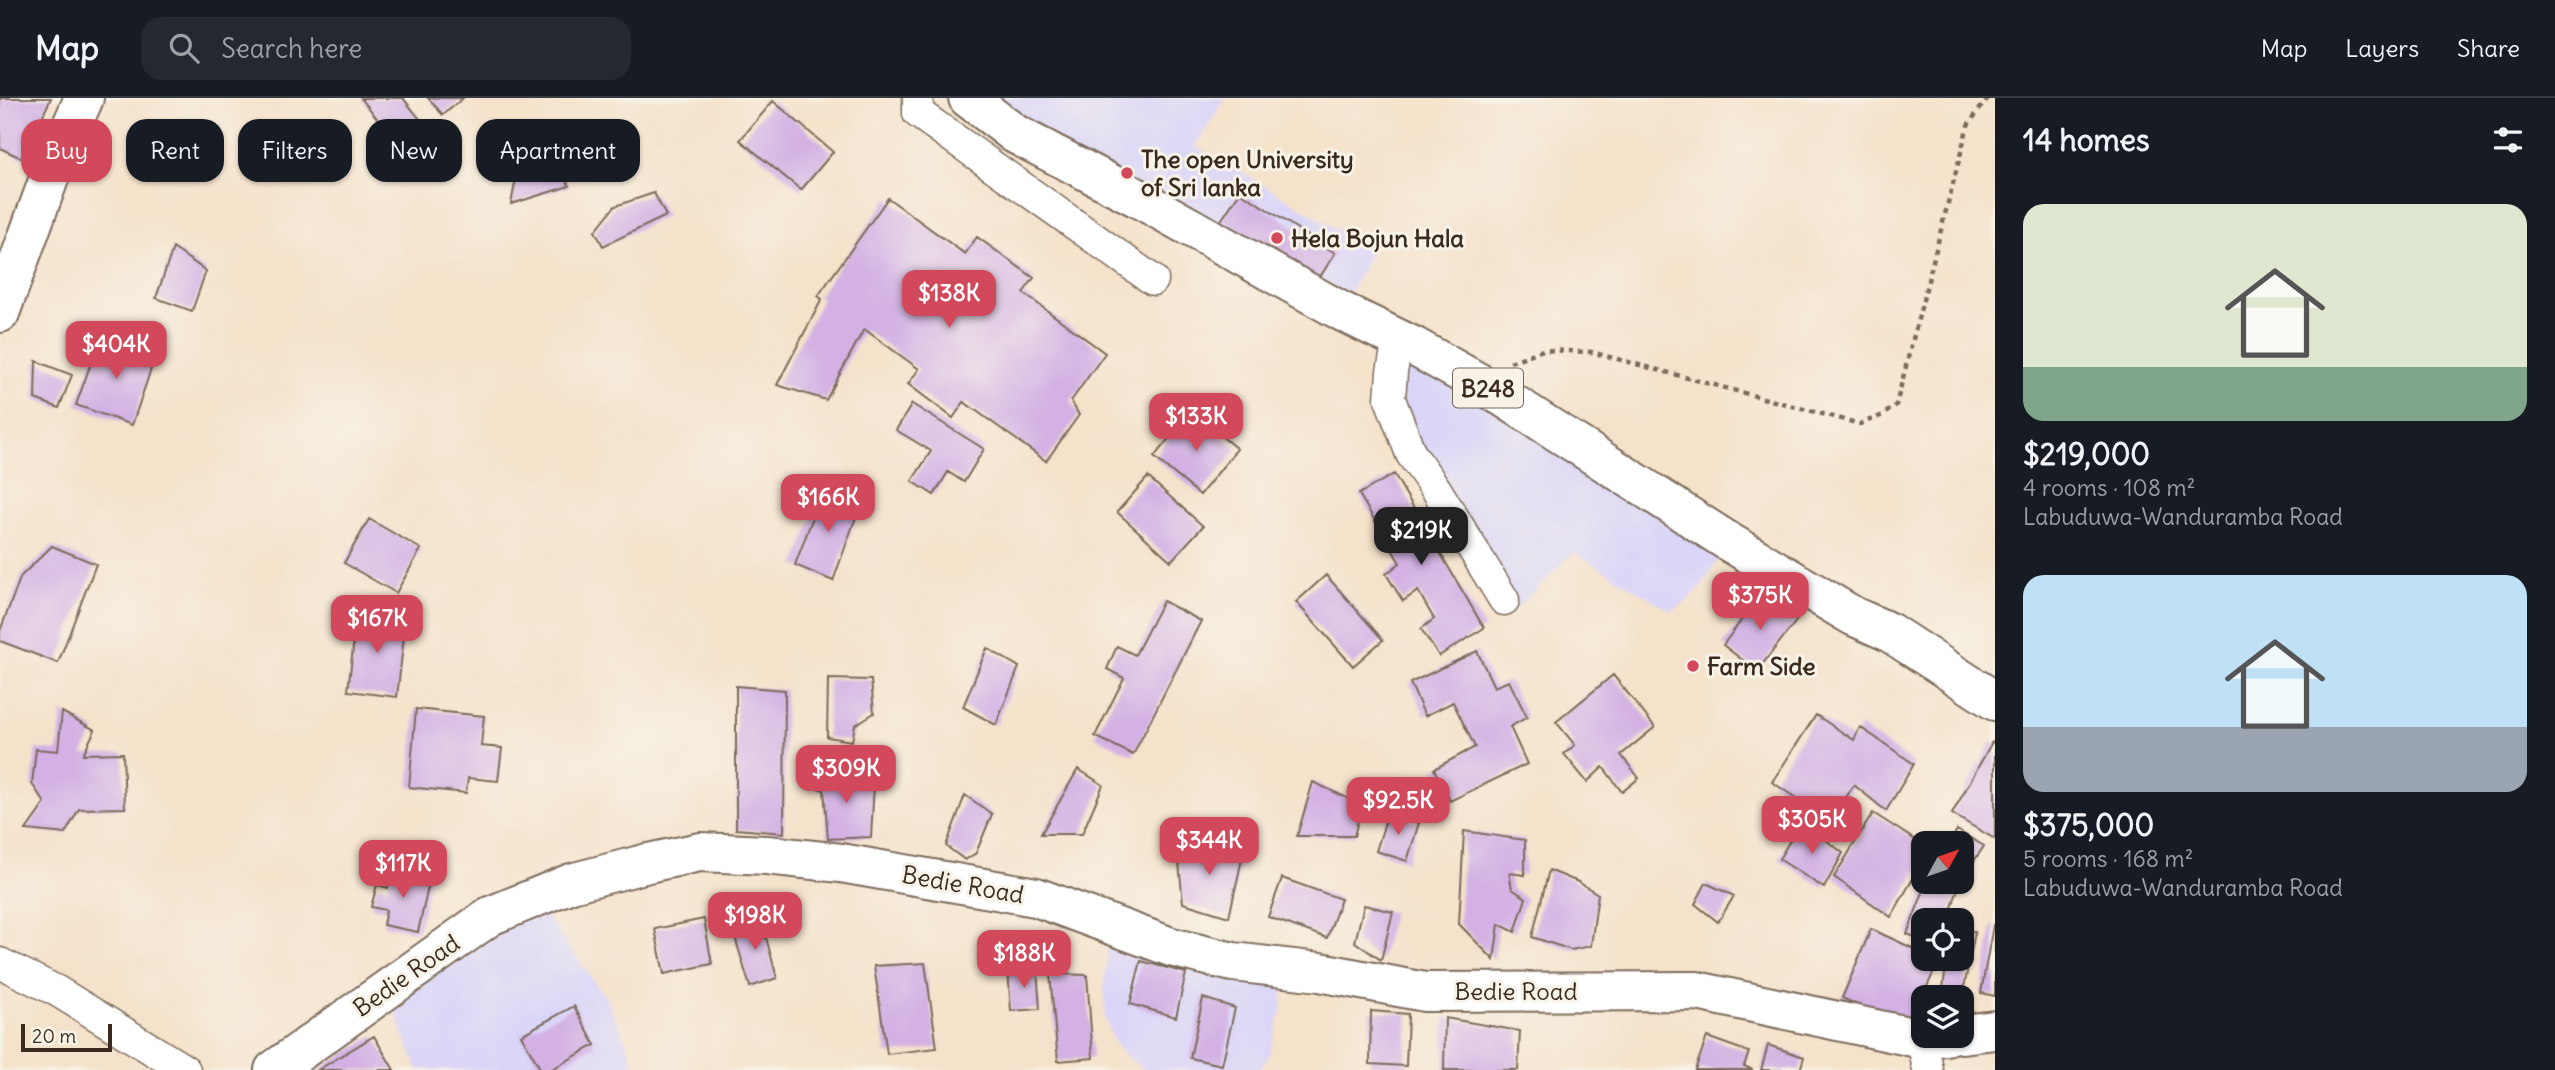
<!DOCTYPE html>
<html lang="en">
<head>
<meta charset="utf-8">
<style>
	:root { --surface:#171b24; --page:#242831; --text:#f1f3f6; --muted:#9ea1a6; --line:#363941; --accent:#d1495b }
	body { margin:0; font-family:Delius,sans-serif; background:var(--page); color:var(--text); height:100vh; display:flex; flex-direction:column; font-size:26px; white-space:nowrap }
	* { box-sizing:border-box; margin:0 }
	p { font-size:23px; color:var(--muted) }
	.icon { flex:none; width:38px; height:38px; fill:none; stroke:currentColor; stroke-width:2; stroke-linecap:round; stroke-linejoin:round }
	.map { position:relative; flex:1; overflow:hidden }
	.side { display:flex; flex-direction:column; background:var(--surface); width:560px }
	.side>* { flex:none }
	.banner { position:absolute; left:21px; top:21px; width:665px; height:63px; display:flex; gap:14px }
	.needle { width:46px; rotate:50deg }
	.fabs { position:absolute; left:1911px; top:733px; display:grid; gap:14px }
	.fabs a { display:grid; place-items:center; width:63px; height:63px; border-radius:14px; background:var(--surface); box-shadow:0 2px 5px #0004; font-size:35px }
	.scale { position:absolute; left:21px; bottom:18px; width:91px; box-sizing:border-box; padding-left:7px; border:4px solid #3b2a1e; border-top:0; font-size:19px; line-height:24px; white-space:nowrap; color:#3b2a1e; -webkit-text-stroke:5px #f7f3e8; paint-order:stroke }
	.price { position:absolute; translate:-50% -60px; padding:0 16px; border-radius:14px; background:var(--accent); color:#fff; font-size:23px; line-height:46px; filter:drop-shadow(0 2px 4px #0008) }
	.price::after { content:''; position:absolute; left:50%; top:42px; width:21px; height:16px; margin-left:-10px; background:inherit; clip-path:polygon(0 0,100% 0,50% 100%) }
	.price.active { background:#222; color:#fff }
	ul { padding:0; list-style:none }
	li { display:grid; align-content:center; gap:14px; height:371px; padding:0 28px }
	li span { display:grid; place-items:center; height:217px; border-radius:21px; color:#555 }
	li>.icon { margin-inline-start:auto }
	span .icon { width:126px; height:126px; fill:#fffc; stroke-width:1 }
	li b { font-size:30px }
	h2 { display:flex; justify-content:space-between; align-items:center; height:84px; padding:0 28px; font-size:30px }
	.pill { padding:0 24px; border-radius:21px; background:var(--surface); box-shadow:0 2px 5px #0004; font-size:24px; line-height:63px }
	.pill.active { background:var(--accent); color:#fff }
	header { display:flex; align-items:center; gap:42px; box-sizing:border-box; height:98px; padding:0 35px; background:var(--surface); border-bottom:2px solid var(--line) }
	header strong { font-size:33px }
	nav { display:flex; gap:38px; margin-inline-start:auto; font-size:24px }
	.search { width:490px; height:63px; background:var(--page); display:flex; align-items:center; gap:18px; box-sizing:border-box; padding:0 24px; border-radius:21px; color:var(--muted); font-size:26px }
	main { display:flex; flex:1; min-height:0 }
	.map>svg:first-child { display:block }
</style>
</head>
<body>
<header>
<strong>Map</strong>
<div class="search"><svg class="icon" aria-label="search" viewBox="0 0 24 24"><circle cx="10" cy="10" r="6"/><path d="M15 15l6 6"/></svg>Search here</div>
<nav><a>Map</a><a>Layers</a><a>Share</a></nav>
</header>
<main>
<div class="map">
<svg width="1995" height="972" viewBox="0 0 1995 972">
	<rect width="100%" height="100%" fill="#f7f3e8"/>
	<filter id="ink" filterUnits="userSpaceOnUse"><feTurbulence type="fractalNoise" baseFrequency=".0143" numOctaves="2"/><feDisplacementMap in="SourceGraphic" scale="14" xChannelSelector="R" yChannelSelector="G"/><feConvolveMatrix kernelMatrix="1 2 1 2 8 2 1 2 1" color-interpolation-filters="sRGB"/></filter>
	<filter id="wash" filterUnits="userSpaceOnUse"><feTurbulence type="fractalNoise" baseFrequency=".00686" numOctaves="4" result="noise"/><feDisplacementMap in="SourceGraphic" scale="28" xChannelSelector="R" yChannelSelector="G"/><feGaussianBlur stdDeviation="1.57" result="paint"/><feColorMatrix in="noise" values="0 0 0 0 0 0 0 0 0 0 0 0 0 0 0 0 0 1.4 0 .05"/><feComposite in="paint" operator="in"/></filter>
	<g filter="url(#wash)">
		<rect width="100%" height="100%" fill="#f5e2ca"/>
		<path fill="#dbd6f7" d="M968 0H1226L1195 49 1215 58 1360 145 1370 155 1341 213Z
			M1398 241 1729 444 1700 491 1685 505 1671 513 1574 454 1511 516 1436 391 1392 274Z
			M533 799 608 903 638 972H418L398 923 391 887Z
			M1110 826 1284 870 1282 912 1268 960 1258 972H1144L1123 956 1114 945 1105 921 1104 887Z"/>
		<g id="blocks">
			<path fill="#d3b1e4" d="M0 0H51L23 61 0 50Z
				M361 0H403L436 41 407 58Z
				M428 0H463L443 17Z
				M773 3 833 54 801 92 740 42Z
				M557 52 569 88 511 106 517 76Z
				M1240 94 1335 155 1315 187 1220 124Z
				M654 95 666 118 603 148 595 133 615 108Z
				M888 100 965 156 977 139 1034 180 1023 195 1105 255 1071 303 1079 317 1046 363 964 304 953 320 908 286 919 271 864 231 826 302 777 287 822 201 818 198Z
				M173 150 206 173 192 213 156 200Z
				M100 240 155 259 132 327 76 307Z
				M36 263 72 277 59 310 35 301Z
				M912 306 984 351 964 384 948 374 934 397 912 383 931 353 896 332Z
				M1191 313 1237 351 1200 397 1154 359Z
				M1394 376 1484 530 1439 558 1421 531 1434 521 1418 493 1403 503 1386 476 1400 465 1359 396Z
				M1148 379 1203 428 1171 463 1117 414Z
				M825 387 861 405 833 483 795 467Z
				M369 421 421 451 396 495 344 465Z
				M52 448 96 466 58 565 0 543V533L21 478Z
				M1326 477 1383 542 1353 568 1296 504Z
				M1761 496 1797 522 1757 573 1723 547Z
				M1163 503 1201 523 1133 657 1095 638 1124 580 1107 571 1117 548 1135 557Z
				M357 515 406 521 397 599 348 593Z
				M987 550 1019 569 996 627 963 609Z
				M1477 553 1494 589 1509 583 1527 619 1510 629 1527 666 1450 703 1434 671 1475 649 1453 604 1425 618 1410 585Z
				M1613 577 1655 629 1621 657 1639 680 1622 694 1603 669 1587 684 1564 656 1575 647 1556 624Z
				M828 581 871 582 874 615 855 627 852 643 827 639Z
				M736 588 785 592 784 735 736 731Z
				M416 611 484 618 481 648 502 650 498 683 468 680 466 695 409 689Z
				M62 614 95 632 83 656 123 655 125 710 79 711 65 736 26 732 45 705 32 686 36 651 58 653Z
				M1816 617 1854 642 1860 629 1914 666 1886 713 1854 687 1821 738 1796 721 1805 706 1772 684Z
				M1992 644 1995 645V741L1952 716Z
				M828 671 835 680 874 685 871 739 828 741 824 692 811 688 815 672Z
				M1078 671 1103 687 1082 736H1041Z
				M1313 684 1362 707 1354 738H1297Z
				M965 697 992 716 976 755 965 762 946 748Z
				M1388 715 1419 725 1407 763 1376 753Z
				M1873 715 1923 747V763L1891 819 1834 779Z
				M1799 727 1821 738 1843 755 1824 790 1779 761Z
				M1957 732 1984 748 1962 781V746H1949Z
				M1464 733 1525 742V777L1509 775 1512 791 1526 800 1515 834 1499 826 1494 862 1459 826Z
				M1177 745 1244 752 1229 819 1183 805Z
				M392 771 430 780 418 834 383 827 386 812 371 809 377 787 388 790Z
				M1549 772 1578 784 1598 796 1591 848 1571 852 1532 839Z
				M1282 780 1341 801 1327 840 1268 819Z
				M1927 784H1960L1948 822H1923V842L1907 836Z
				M1706 785 1734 798 1718 824 1695 806Z
				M1364 807 1393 814 1381 862 1355 844Z
				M704 821 712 866 664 876 655 831Z
				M761 821 777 880 750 889 732 829Z
				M1993 827 1995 828V898L1981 895Z
				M1962 829 1975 834 1962 900 1942 898 1947 861H1962Z
				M1871 831 1923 855V861L1939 863 1908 929 1842 900Z
				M1141 863 1186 875 1176 919 1130 906Z
				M925 865 937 950 887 956 874 868Z
				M1008 871H1037L1040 911 1011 913Z
				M1050 876 1087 877 1093 960 1058 963Z
				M1203 900 1235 910 1222 967 1190 960Z
				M574 908 595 947 550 972H541L521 937Z
				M1371 913 1408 916 1406 968 1370 966Z
				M1445 920 1520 933 1518 972H1444Z
				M374 938 394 972H318Z
				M1707 939 1749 954 1744 968 1753 972H1695Z
				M1768 947 1804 959 1800 972H1761Z"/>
		</g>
	</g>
	<g filter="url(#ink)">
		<use href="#blocks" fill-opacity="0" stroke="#7c6a5a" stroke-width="2"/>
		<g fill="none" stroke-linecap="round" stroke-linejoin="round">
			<g stroke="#7c6a5a" stroke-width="33">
				<path id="street" d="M918 0V15L1153 182
					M1398 241 1392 274 1390 301 1411 356 1436 391 1504 502
					M0 865 57 893 185 972
					M1922 941 1928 972"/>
			</g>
			<g stroke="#7c6a5a" stroke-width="42">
				<path id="secondary" d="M1962 936 1995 932
					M274 972 490 818 571 785 648 765 700 754 767 757 841 765 1036 799 1171 849 1208 858 1233 864 1320 874 1425 894 1697 893 1922 941 1946 938"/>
			</g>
			<g stroke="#7c6a5a" stroke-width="42">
				<path id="primary" d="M968 0 1015 36 1138 100 1341 213 1415 249 1492 292 1729 444 1853 518 1889 534 1995 603
					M0 215 51 75 84 0"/>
			</g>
			<path stroke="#7c6a5a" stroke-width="4.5" stroke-dasharray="5 5" stroke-linecap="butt" d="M1510 264 1543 252 1591 254 1860 326 1883 317 1896 307 1968 27 1988 0"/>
			<use href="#street" stroke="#fff" stroke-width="30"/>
			<use href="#secondary" stroke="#fff" stroke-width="38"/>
			<use href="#primary" stroke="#fff" stroke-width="38"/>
		</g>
	</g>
	<g fill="#d1495b" stroke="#f7f3e8" stroke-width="2.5">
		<circle cx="1127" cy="75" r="7"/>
		<circle cx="1277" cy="140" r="7"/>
		<circle cx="1693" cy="568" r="7"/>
	</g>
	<g text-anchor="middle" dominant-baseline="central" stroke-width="6" stroke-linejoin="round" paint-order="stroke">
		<rect fill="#f7f3e8" stroke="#73665b" stroke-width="2" x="1453" y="270.5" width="70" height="39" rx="5"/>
		<g font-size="23" font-weight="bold" fill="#3b2a1e">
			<text x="1488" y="290">B248</text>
		</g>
		<g font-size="24" font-weight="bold" fill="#3b2a1e" stroke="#f7f3e8" text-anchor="start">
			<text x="1141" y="61">The open University<tspan x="1141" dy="28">of Sri lanka</tspan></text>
			<text x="1291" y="140">Hela Bojun Hala</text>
			<text x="1707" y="568">Farm Side</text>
		</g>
		<g font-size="24" fill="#3b2a1e" stroke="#f7f3e8">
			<text transform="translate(963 786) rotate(10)">Bedie Road</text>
			<text transform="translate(406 877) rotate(-35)">Bedie Road</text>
			<text x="1516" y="893">Bedie Road</text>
		</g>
	</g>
</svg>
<div class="fabs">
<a><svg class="needle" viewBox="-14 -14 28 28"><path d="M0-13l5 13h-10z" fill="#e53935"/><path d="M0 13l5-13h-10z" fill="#9ea1a6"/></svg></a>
<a><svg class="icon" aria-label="locate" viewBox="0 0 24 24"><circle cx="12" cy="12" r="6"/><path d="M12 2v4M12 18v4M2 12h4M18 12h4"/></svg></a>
<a><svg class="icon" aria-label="layers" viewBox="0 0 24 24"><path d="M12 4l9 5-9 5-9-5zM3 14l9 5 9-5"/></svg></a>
</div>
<div class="scale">20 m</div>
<b class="price" style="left:949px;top:232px">$138K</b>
<b class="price" style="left:116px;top:283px">$404K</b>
<b class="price" style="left:1196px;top:355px">$133K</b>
<b class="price" style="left:828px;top:436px">$166K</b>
<b class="price active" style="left:1421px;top:469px">$219K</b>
<b class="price" style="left:1760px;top:534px">$375K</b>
<b class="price" style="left:377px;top:557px">$167K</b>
<b class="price" style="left:846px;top:707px">$309K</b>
<b class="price" style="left:1398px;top:739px">$92.5K</b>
<b class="price" style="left:1812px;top:758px">$305K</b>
<b class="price" style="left:1209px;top:779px">$344K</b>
<b class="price" style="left:403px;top:802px">$117K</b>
<b class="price" style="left:755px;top:854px">$198K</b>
<b class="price" style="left:1024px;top:892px">$188K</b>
<div class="banner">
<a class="pill active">Buy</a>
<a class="pill">Rent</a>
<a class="pill">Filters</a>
<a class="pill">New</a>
<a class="pill">Apartment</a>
</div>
</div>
<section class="side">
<h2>14 homes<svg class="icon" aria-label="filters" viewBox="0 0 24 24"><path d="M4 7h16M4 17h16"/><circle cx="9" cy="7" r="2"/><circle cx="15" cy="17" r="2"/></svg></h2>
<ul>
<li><span style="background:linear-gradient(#dfe7d0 75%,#7fa58c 0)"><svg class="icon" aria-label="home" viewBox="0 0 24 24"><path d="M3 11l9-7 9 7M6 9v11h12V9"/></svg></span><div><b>$219,000</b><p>4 rooms · 108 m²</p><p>Labuduwa-Wanduramba Road</p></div></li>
<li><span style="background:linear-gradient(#bfe0f5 70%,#9aa5b1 0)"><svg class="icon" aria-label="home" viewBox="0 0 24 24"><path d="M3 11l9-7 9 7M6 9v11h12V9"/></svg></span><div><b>$375,000</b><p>5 rooms · 168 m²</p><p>Labuduwa-Wanduramba Road</p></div></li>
</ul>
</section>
</main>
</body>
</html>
